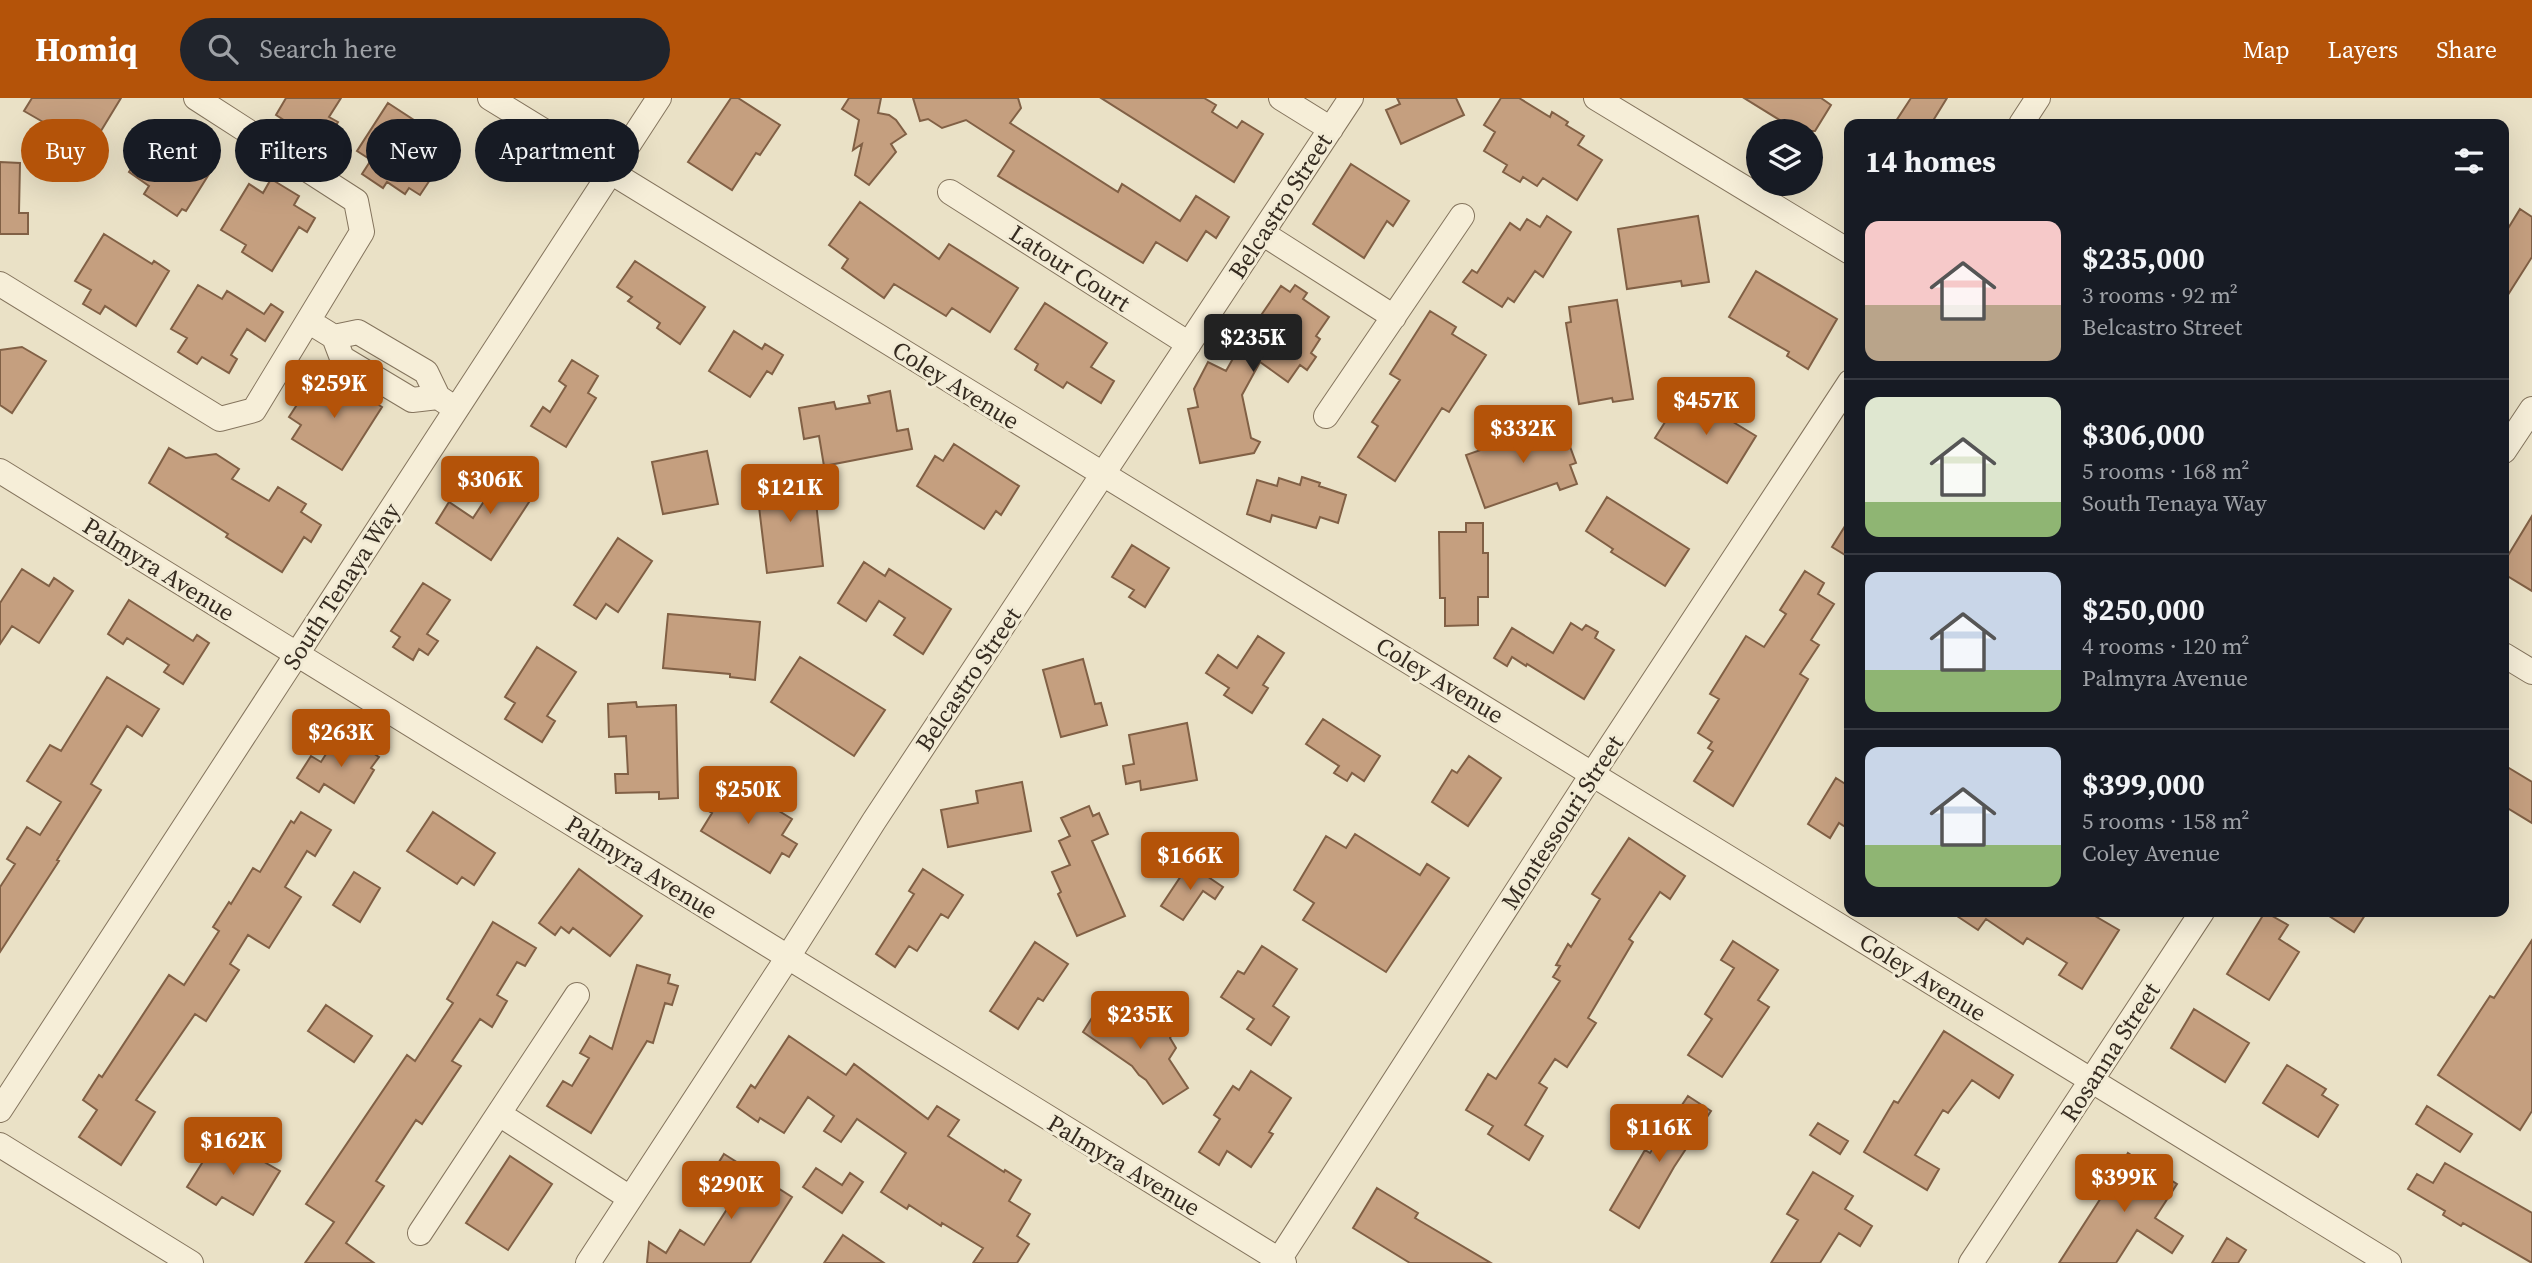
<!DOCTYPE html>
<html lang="en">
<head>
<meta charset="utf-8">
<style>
	:root { --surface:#171b24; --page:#20242c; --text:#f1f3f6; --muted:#9ea1a6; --line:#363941; --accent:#b45309 }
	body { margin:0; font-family:"Source Serif 4",serif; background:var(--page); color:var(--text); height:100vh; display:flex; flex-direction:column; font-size:26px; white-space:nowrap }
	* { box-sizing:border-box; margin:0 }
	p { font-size:23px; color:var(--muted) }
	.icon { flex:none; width:38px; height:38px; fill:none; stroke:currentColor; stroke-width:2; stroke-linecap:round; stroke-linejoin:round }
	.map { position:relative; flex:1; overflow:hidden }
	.side { position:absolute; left:1844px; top:21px; width:665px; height:798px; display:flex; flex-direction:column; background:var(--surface); border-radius:14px; box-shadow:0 7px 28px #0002 }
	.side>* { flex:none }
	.top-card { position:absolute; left:21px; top:21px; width:665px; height:63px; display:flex; gap:14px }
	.tools { position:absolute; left:1746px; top:21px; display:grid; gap:14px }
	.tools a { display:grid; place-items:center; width:77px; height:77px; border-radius:50%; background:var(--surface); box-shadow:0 7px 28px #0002; font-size:35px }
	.price { position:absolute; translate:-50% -60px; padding:0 16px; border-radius:7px; background:var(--accent); color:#fff; font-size:23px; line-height:46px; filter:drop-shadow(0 2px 4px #0008) }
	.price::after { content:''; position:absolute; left:50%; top:42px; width:21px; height:16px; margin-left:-10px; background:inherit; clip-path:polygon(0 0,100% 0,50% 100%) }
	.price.on { background:#222; color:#fff }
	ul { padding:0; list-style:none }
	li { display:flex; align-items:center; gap:21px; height:175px; padding:0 21px }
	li+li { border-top:2px solid var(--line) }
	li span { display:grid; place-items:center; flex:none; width:196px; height:140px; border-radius:14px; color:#555 }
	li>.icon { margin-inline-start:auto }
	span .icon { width:84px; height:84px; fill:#fffc; stroke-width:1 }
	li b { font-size:30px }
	h2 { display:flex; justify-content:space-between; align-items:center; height:84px; padding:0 21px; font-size:30px }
	.tag { padding:0 24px; border-radius:32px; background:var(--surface); box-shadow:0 7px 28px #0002; font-size:24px; line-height:63px }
	.tag.on { background:var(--accent); color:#fff }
	header { display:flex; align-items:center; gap:42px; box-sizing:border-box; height:98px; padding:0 35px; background:var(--accent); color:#fff }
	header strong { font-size:33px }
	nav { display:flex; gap:38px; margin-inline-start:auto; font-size:24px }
	.search { width:490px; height:63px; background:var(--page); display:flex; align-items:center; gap:18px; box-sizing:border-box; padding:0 24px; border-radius:38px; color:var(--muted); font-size:26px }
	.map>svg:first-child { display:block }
</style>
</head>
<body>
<header>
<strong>Homiq</strong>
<div class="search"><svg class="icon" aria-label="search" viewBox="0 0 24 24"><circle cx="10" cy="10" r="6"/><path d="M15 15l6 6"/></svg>Search here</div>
<nav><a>Map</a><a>Layers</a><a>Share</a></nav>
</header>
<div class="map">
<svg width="2532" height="1165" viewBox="0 0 2532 1165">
	<rect width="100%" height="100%" fill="#eae1c6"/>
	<path fill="#c59f7f" stroke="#816045" stroke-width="2" d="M32 0H121L90 51 24 13Z
		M286 0H341L329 19 338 24 328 40 302 24 298 31 276 17Z
		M731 0H738L780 27 760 57 756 55 732 92 688 64Z
		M849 0H881L878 15 889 17 896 22 906 36 891 46 896 54 869 87 855 77 862 46 853 52 859 22 842 11Z
		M913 0H1018L1021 10 1010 25 1118 94 1122 86 1180 123 1196 98 1229 119 1216 140 1206 133 1187 163 1156 144 1143 165 998 78 1014 53 966 22 942 30 928 21 920 23Z
		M1101 0H1204L1216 7 1212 14 1237 30 1242 23 1263 36 1234 84Z
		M1397 0H1456L1464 17 1401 46 1386 12 1400 6Z
		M1501 0H1519L1550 19 1552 14 1568 24 1566 27 1584 38 1578 47 1602 62 1577 102 1543 80 1537 88 1523 79 1520 84 1503 74 1507 67 1484 53 1495 34 1484 27Z
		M1744 0H1821L1831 7 1815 33H1781L1786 26Z
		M1911 0H1947L1931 26H1894Z
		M388 5 434 35 436 32 455 44 420 97 409 90 405 96 387 84 383 90 362 76 371 62 357 53Z
		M151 39 167 49 197 46 219 60 186 113 182 111 177 118 144 96 149 88 129 74Z
		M0 64 20 65 19 115H28V136H0Z
		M1351 66 1409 103 1393 128 1387 123 1364 160 1313 126Z
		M271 81 299 98 294 107 315 120 307 134 299 129 272 173 242 154 246 147 221 132 249 86 263 95Z
		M860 104 939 161 949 146 1018 190 990 234 952 210 946 218 894 186 884 200 842 170 848 161 829 147Z
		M2520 111 2532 119V159L2504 203V137Z
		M1547 118 1571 134 1543 179 1535 173 1514 204 1508 200 1502 209 1463 184 1472 172 1477 175 1510 125 1520 132 1527 121 1540 129Z
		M1698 118 1709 184 1682 188 1681 183 1627 191 1618 131Z
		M104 136 152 166 154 163 169 173 136 228 105 208 100 216 83 206 91 192 75 183Z
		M635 163 705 209 680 246 657 230 660 225 628 203 632 199 617 189Z
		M1756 173 1837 221 1808 271 1787 258 1789 254 1729 219Z
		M198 187 222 201 227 193 264 216 271 206 283 214 265 243 247 231 231 257 237 261 229 275 202 259 197 266 178 254 187 240 171 231Z
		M1295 187 1307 195 1303 201 1329 219 1316 238 1320 241 1311 255 1316 259 1307 272 1300 267 1288 284 1260 264 1242 297 1251 340 1260 344 1254 355 1200 365 1188 311 1198 309 1194 291 1208 264 1226 273 1240 248 1281 188 1290 194Z
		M1617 202 1633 301 1613 304 1612 300 1579 306 1566 225 1571 224 1569 209Z
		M1045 205 1107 245 1091 269 1114 283 1101 305 1067 284 1063 290 1035 272 1038 266 1015 251Z
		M1430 213 1456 229 1452 236 1486 257 1449 314 1442 310 1395 383 1358 359 1378 328 1372 324 1400 282 1390 276Z
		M734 233 762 251 765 246 783 257 772 276 767 273 750 299 709 273Z
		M22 249 46 263 12 315 0 307V252Z
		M572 262 598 278 588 295 596 300 566 349 531 328 543 309 550 314 566 288 559 283Z
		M322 272 382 309 342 372 292 341 301 327 289 319 300 302 307 306Z
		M890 293 897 333 908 331 912 351 824 368 819 338 804 341 799 310 834 304 836 311 870 305 868 298Z
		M1684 294 1756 338 1727 385 1655 340Z
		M1561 324 1576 365 1570 367 1577 386 1560 392 1557 385 1485 410 1466 357Z
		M954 346 1019 388 1001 417 996 413 984 431 917 388 935 358 943 363Z
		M169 350 186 360 216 356 239 371 232 381 269 403 278 389 306 406 301 414 321 427 311 444 304 439 282 474 226 439 228 436 149 385Z
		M707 353 718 406 663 416 652 364Z
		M506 370 526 383 523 387 535 395 491 462 436 425 449 404 473 420Z
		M813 377 823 468 767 475 756 384Z
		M1302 379 1320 385 1319 388 1346 397 1338 425 1320 419 1316 430 1272 417 1270 424 1247 416 1257 382 1277 388 1279 380 1300 387Z
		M1607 399 1689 451 1665 488 1611 454 1613 451 1586 433Z
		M2532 418V493L2504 476V464Z
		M1850 420V460L1832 449Z
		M1466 425H1483V455H1488V499H1478V527L1445 528V500H1440L1439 434H1466Z
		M618 440 652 463 618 514 606 506 596 521 574 507Z
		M1132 447 1169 470 1145 509 1129 499 1134 492 1112 479Z
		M864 464 885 478 889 471 951 511 923 556 894 537 905 520 879 503 866 523 838 505Z
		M22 471 49 488 54 480 73 493 39 545 12 528 0 546V505Z
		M1805 473 1824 485 1818 496 1834 506 1811 542 1819 547 1800 576 1808 581 1733 708 1694 683 1713 653 1708 650 1712 644 1698 635 1719 601 1710 596 1746 538 1764 549 1786 516 1780 512Z
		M423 485 450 502 427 536 438 543 428 557 419 551 413 562 393 549 400 539 391 533Z
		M129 502 193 543 197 537 209 545 183 586 164 574 169 567 127 540 123 546 108 536Z
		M668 516 760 524 755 582 730 579V576L663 570Z
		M1571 525 1582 532 1586 527 1598 534 1595 540 1614 552 1584 601 1527 566 1526 568 1512 559 1507 568 1494 560 1512 530 1553 555Z
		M1258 538 1284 555 1263 587 1268 590 1252 615 1224 597 1229 590 1206 575 1218 557 1237 570Z
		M537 549 576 574 547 618 555 623 542 644 505 621 515 605 505 599Z
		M800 559 885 612 854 658 771 604Z
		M1083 561 1095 606 1101 605 1107 627 1061 639 1043 572Z
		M107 579 159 611 142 638 127 628 91 686 101 692 57 762 59 763 0 854V789L15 766 7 761 27 729 40 737 61 704 27 683 50 647 61 653Z
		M636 604 637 609 676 607 678 700 659 701V694L616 695 615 676H628L626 638 609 639 608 606Z
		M1323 621 1380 658 1364 683 1352 675 1347 683 1334 675 1339 668 1306 646Z
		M1187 625 1197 682 1141 692 1140 683 1126 686 1123 668 1134 666 1129 637Z
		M340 634 379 659 371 670 374 672 354 705 324 686 319 694 297 680 311 658 321 664Z
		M1469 658 1501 680 1468 728 1432 704 1452 672 1457 675Z
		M2504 667 2532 684V725L2504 708Z
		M1836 680 1850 689V732L1839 725 1830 740 1808 726Z
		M1022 684 1031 733 948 749 941 712 978 705 976 693Z
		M718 686 730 693 735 686 792 721 782 737 797 746 789 759 782 755 770 775 701 733 712 715 703 710Z
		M1089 708 1093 718 1099 715 1108 736 1092 743 1125 818 1077 838 1058 796 1061 794 1052 774 1070 767 1059 743 1070 738 1061 720Z
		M301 714 331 732 315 758 307 753 285 789 301 799 269 850 248 837 230 866 239 872 206 923 195 916 136 1002 155 1014 121 1067 79 1039 97 1012 83 1002 99 977 102 979 169 877 184 887 219 833 213 829 229 804 231 806 253 770 260 774 291 723 294 725Z
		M433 714 495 755 474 787 462 779 457 786 407 753Z
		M1355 736 1420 777 1427 766 1449 780 1386 874 1303 822 1314 805 1294 792 1326 738 1346 750Z
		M1629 740 1685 778 1670 801 1660 794 1629 841 1633 844 1588 920 1596 925 1567 969 1555 961 1539 985 1547 990 1525 1027 1543 1038 1529 1062 1488 1036 1493 1028 1466 1012 1488 976 1496 981 1560 883 1553 879 1560 868 1556 867 1568 846 1571 849 1600 801 1592 796Z
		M1189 766 1223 789 1215 801 1203 793 1183 822 1161 808Z
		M579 771 642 818 610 858 573 830 569 835 561 829 555 837 539 825Z
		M923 771 963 797 948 820 941 816 917 853 909 848 895 869 876 856 914 796 909 793Z
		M354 774 380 790 360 824 333 807Z
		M1951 814H2088L2119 832 2082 891 2059 877 2067 865 2027 840 2023 846 1986 821 1978 832Z
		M2265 814 2288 827 2279 841 2299 854 2269 902 2227 876Z
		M2323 814H2367L2354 834Z
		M493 824 536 850 525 868 517 864 497 897 507 903 492 929 480 921 452 963 461 968 422 1026 416 1022 376 1083 384 1088 346 1145 374 1165H305L334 1124 306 1106 407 957 415 963 453 905 447 901Z
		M2532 842V1013L2520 1032 2438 977 2490 898 2494 900Z
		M1733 843 1778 872 1758 902 1769 909 1722 979 1688 957 1712 921 1705 916 1734 870 1721 862Z
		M1035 844 1068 866 1043 903 1038 900 1018 931 990 913Z
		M1262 848 1297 871 1273 908 1289 919 1271 947 1247 931 1254 921 1221 899 1238 873 1244 876Z
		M637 867 670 877 668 885 678 888 672 907 665 905 653 945 647 943 591 1035 547 1008 563 983 572 988 589 960 580 955 590 938 612 951Z
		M326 907 372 938 354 964 308 933Z
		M1100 907 1146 936 1153 924 1172 936 1170 940 1176 950 1169 961 1188 990 1163 1006 1146 982 1139 977 1132 968 1083 934Z
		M2194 911 2249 945 2225 984 2171 950Z
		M1944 933 2013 977 1999 1000 1972 982 1948 1015 1943 1012 1915 1057 1939 1071 1927 1092 1864 1054 1894 1003 1898 1005Z
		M789 938 846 977 854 966 928 1021 937 1008 959 1022 948 1038 1004 1074 1005 1072 1021 1082 1009 1103 1030 1116 1017 1138 1029 1146 1017 1165H973L983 1150 942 1125 941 1128 909 1107 907 1111 881 1094 906 1055 857 1021 841 1044 824 1033 834 1018 808 999 784 1035 760 1020 758 1024 737 1009 751 987 755 990Z
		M2287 967 2326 991 2322 997 2338 1007 2318 1039 2263 1005Z
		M1251 973 1291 1000 1269 1034 1273 1036 1251 1069 1227 1053 1219 1067 1199 1054 1220 1021 1214 1017 1233 988 1239 992Z
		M1688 998 1711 1013 1674 1069 1639 1130 1610 1112 1645 1052 1650 1055Z
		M2427 1008 2472 1036 2460 1054 2416 1026Z
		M1818 1025 1848 1043 1840 1056 1810 1037Z
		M219 1038 280 1073 253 1117 222 1099 216 1107 187 1089Z
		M2128 1055 2177 1086 2155 1120 2183 1138 2172 1155 2137 1132 2116 1165H2059L2106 1092 2094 1084 2105 1068 2116 1075Z
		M724 1056 792 1099 750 1165H647L649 1144 666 1155 680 1132 704 1147 736 1097 709 1080Z
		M510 1058 552 1086 508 1152 466 1125Z
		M2445 1065 2532 1115V1165L2463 1125 2461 1128 2443 1117 2445 1113 2408 1091 2417 1076 2433 1085Z
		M816 1070 842 1087 850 1075 863 1084 842 1115 803 1089Z
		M1813 1074 1853 1098 1845 1111 1872 1128 1860 1148 1839 1135 1820 1165H1771L1798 1122 1787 1116Z
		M1377 1090 1418 1115 1415 1120 1491 1165H1410L1353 1130Z
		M843 1137 884 1165H824Z
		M2227 1140 2246 1152 2238 1165H2212Z"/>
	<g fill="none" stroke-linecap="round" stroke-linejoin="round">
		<g stroke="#84745d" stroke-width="26">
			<path id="minor" d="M490 0 2389 1165
				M1281 0 1331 31
				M1596 0 1850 154
				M2021 26 2038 0
				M950 94 1189 246
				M1262 135 1394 219
				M0 186 220 321 254 312 362 134 356 103 196 0
				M308 223 334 239 342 260 412 302 438 299
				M334 239 358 234 426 274 438 299 450 307
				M1326 318 1462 118
				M2504 353 2532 311
				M0 373 1284 1165
				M2504 557 2532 574
				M0 1012 659 0
				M499 1016 630 1100
				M0 1047 191 1165
				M420 1135 577 897
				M588 1165 788 859 874 723 1351 0
				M1277 1165 1593 675 1850 284
				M1971 1165 2202 814"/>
		</g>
		<use href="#minor" stroke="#f6eed8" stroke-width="24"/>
	</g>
	<g text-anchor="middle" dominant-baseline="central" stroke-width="6" stroke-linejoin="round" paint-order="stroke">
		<g font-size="24" fill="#352b20" stroke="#f2ebd5">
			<text transform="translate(1280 108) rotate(-57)">Belcastro Street</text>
			<text transform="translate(1070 170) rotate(33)">Latour Court</text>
			<text transform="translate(956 287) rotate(32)">Coley Avenue</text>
			<text transform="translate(159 471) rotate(32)">Palmyra Avenue</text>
			<text transform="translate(341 488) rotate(-57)">South Tenaya Way</text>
			<text transform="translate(968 581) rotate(-56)">Belcastro Street</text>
			<text transform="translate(1440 582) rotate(31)">Coley Avenue</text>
			<text transform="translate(1562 724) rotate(-57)">Montessouri Street</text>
			<text transform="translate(642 769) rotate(32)">Palmyra Avenue</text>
			<text transform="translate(1923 879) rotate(32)">Coley Avenue</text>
			<text transform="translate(2110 954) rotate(-57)">Rosanna Street</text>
			<text transform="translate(1124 1067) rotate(31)">Palmyra Avenue</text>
		</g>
	</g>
</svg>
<div class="tools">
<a><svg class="icon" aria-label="layers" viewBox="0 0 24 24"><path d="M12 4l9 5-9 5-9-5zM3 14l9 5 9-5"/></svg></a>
</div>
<b class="price on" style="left:1253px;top:276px">$235K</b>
<b class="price" style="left:334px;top:322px">$259K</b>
<b class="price" style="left:1706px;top:339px">$457K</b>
<b class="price" style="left:1523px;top:367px">$332K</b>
<b class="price" style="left:490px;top:418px">$306K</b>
<b class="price" style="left:790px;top:426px">$121K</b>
<b class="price" style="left:341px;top:671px">$263K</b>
<b class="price" style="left:748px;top:728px">$250K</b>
<b class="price" style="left:1190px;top:794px">$166K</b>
<b class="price" style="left:1140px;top:953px">$235K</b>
<b class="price" style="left:1659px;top:1066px">$116K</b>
<b class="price" style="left:233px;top:1079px">$162K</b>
<b class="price" style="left:2124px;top:1116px">$399K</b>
<b class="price" style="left:731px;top:1123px">$290K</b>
<div class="top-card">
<a class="tag on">Buy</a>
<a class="tag">Rent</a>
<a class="tag">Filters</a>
<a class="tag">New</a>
<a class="tag">Apartment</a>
</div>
<section class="side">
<h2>14 homes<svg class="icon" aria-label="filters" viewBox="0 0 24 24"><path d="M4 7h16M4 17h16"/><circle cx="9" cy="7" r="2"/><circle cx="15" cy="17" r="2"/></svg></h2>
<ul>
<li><span style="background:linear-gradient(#f6c9c9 60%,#b9a48a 0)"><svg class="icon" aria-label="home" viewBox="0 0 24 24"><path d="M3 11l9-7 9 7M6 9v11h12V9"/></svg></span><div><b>$235,000</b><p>3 rooms · 92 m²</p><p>Belcastro Street</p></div></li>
<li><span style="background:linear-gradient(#dfe7d0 75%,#8fb573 0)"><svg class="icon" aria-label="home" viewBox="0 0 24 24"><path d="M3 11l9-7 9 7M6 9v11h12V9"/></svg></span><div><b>$306,000</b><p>5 rooms · 168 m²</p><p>South Tenaya Way</p></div></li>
<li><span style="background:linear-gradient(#c9d6e8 70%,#8fb573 0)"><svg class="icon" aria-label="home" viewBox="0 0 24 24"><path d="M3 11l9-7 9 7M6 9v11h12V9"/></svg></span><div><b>$250,000</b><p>4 rooms · 120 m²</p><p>Palmyra Avenue</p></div></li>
<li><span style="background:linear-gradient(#c9d6e8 70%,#8fb573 0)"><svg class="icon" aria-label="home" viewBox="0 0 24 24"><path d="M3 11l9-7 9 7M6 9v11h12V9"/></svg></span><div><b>$399,000</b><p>5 rooms · 158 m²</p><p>Coley Avenue</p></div></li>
</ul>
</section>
</div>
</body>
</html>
